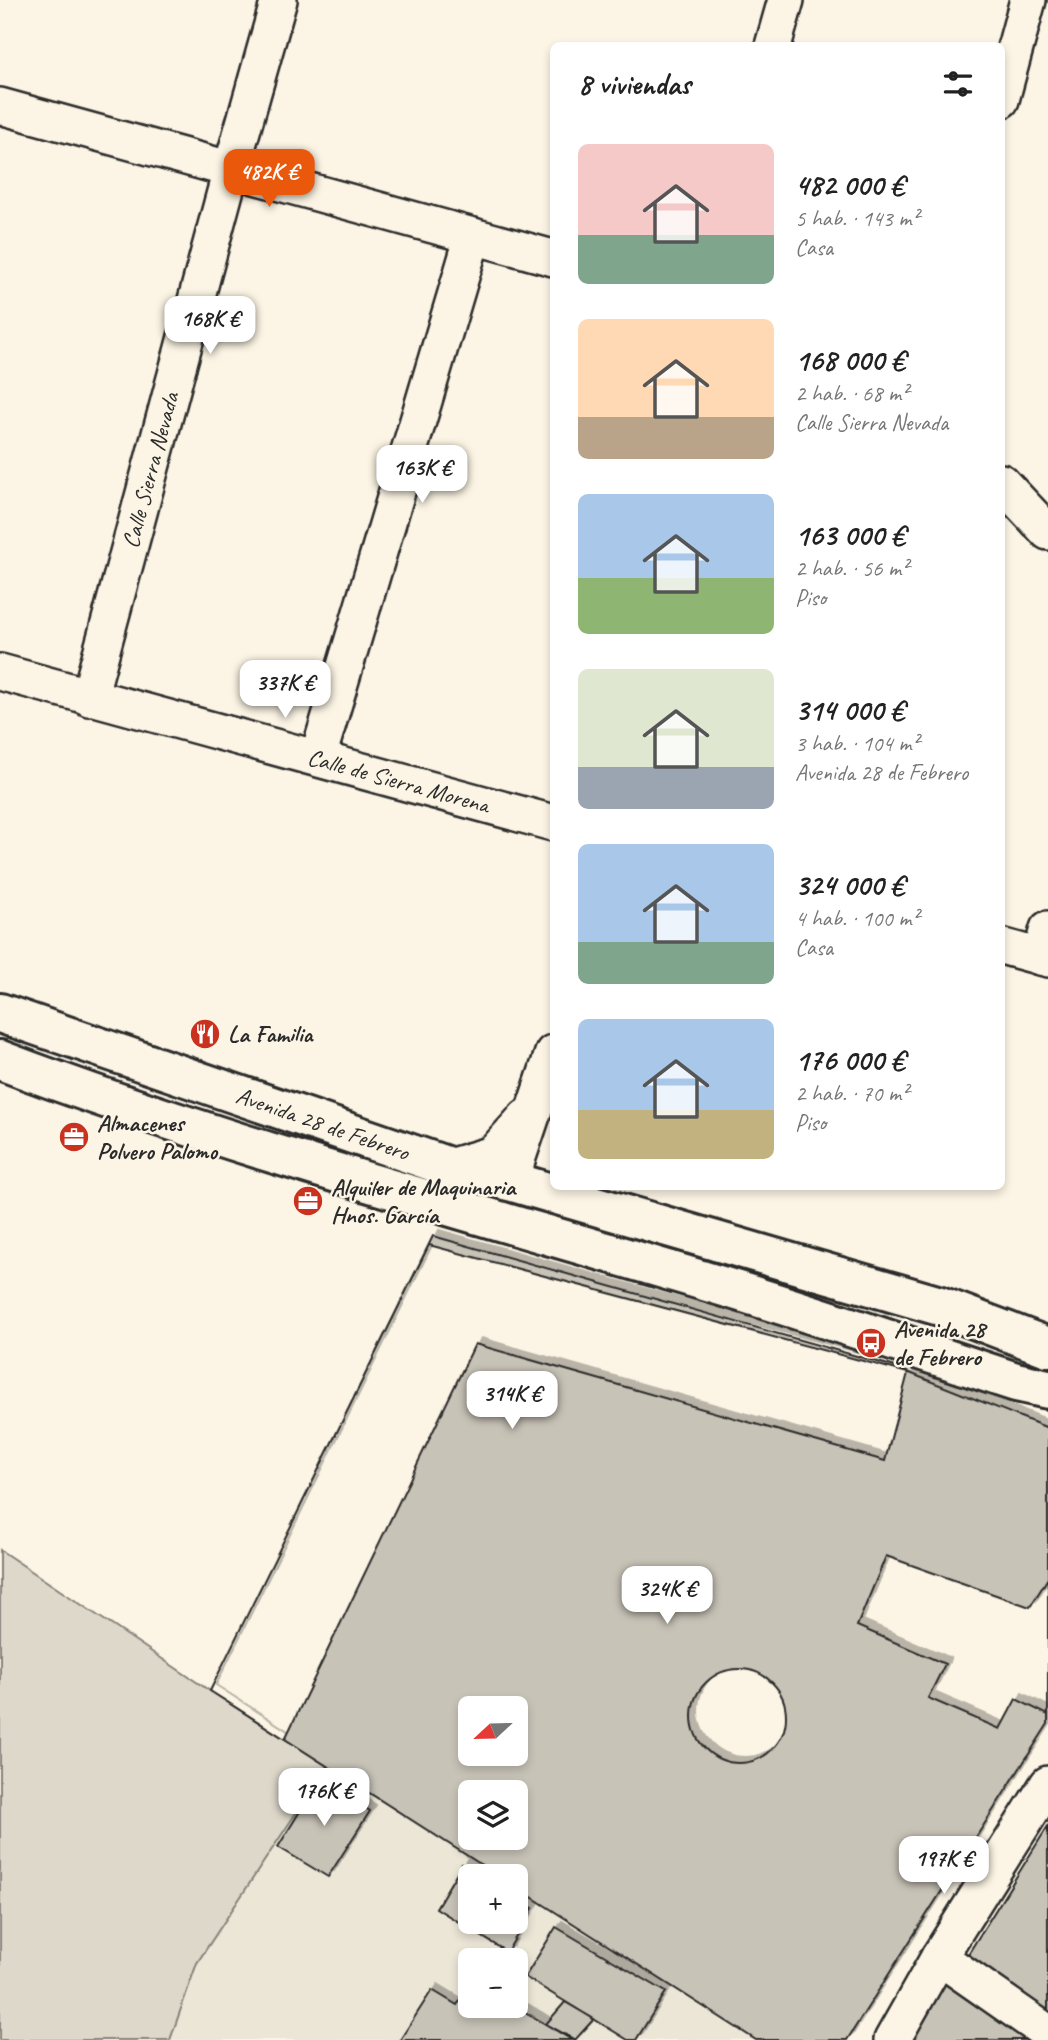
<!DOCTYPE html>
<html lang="es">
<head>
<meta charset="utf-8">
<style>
	:root { --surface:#fff; --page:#f2f2f2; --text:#222; --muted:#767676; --accent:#ea580c }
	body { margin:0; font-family:Caveat,sans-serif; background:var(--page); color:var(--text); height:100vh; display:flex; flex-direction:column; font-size:26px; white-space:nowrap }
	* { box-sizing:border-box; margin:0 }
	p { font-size:23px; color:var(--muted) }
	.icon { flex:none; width:38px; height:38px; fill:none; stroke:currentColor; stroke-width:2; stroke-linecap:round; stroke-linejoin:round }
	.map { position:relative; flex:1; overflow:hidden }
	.details { position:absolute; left:550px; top:42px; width:455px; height:1148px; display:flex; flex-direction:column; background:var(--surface); border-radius:10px; box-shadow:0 4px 10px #0003 }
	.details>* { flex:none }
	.needle { width:46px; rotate:248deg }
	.controls { position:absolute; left:458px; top:1696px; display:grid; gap:14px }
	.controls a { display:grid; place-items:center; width:70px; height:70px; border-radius:10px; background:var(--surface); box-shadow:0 4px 10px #0003; font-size:35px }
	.price { position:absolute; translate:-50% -60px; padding:0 16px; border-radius:14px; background:#fff; color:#222; font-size:23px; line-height:46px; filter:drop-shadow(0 2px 4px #0008) }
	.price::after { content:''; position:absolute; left:50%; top:42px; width:21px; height:16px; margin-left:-10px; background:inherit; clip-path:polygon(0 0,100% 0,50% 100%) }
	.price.active { background:var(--accent); color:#fff }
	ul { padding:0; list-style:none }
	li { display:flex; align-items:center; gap:21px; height:175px; padding:0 28px }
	li span { display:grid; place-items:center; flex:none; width:196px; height:140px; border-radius:10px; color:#555 }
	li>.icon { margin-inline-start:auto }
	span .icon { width:84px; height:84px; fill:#fffc; stroke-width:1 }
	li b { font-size:30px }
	h2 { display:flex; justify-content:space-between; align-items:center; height:84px; padding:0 28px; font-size:30px }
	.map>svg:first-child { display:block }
</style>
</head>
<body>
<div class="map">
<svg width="1048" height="2040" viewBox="0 0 1048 2040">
	<defs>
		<filter id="shadow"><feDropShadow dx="6" dy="-6" stdDeviation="0" flood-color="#0004"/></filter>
	</defs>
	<rect width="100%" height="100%" fill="#fcf5e5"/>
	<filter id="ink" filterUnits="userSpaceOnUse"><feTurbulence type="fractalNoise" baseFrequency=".0143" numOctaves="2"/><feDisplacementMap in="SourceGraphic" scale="14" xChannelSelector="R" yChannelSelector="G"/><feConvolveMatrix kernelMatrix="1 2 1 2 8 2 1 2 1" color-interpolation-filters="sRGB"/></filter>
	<g filter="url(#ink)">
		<path fill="#ece6d7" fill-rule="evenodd" d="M327 1766 499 1876H471V1922H516V1887L756 2040H170L197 1963ZM471 1960H516V2006H471Z"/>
		<path fill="#ded8ca" stroke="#84827a" stroke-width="2" d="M0 1550 210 1691 327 1766 197 1963 170 2040H0Z"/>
		<path fill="#c8c3b7" stroke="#2b2b2b" stroke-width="2" fill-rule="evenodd" filter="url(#shadow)" d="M433 1236 892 1366 1048 1428V1724L847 2040H756L516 1887V1876H499L210 1691ZM471 1708H516V1754H471ZM471 1792H516V1838H471Z
			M429 1245 908 1373 885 1461 475 1344 285 1739 210 1691Z
			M886 1556 1030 1607 1048 1578V1715L1016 1699 1000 1729 928 1698 945 1664 857 1626Z
			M692 1716a47 47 0 1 1 94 0a47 47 0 1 1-94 0Z
			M321 1777 370 1811 328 1877 278 1847Z
			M1048 1826V2017L965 1959Z
			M462 1864 482 1876H471V1922H516V1897L533 1908 507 1952 436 1908Z
			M556 1927 666 1992 636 2040H628L525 1977Z
			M946 1975 1040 2040H911Z
			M432 1990 457 2005 467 1991 471 1993V2006H490L503 2013 508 2006H515L572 2040H400Z
			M565 2002 594 2019 575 2040 546 2024Z"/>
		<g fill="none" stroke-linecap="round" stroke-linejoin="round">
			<g stroke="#2b2b2b" stroke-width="40">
				<g id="minor">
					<path d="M773 46 786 0"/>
					<path d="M1001 100 1028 0"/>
					<path d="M0 106 553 258"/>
					<path d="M1001 482 1048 532"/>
					<path id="s1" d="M0 672 553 823"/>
					<path id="s2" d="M89 698 231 170 279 0"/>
					<path d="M318 757 473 236"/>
					<path d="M1001 946 1048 959"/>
					<path d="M1040 957 1048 929"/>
					<path d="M449 1167 493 1154 526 1117"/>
					<path d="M513 1182 517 1160 553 1053"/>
					<path d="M939 1957 1048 2033"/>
					<path d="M892 2040 939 1957 1048 1784"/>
				</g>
			</g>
			<g stroke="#2b2b2b" stroke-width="44">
				<g id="secondary">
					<path id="s3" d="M0 1013 449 1167 513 1182 940 1306 1048 1347"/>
					<path d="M0 1060C232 1148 473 1212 711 1283 813 1313 915 1349 1016 1382L1048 1389"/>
				</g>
			</g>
			<use href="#minor" stroke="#fcf5e5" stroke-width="35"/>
			<use href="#secondary" stroke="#fcf5e5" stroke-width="38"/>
		</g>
	</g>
	<defs>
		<g id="restaurant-disc" transform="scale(1.575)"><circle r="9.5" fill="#c8321e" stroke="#fcf5e5"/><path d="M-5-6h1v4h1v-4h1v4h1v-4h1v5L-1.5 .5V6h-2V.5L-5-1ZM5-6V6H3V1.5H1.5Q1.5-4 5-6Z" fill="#fff"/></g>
		<g id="office-disc" transform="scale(1.575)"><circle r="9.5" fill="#c8321e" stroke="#fcf5e5"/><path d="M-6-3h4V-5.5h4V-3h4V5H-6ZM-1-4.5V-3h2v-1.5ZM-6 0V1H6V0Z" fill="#fff"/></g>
		<g id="bus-disc" transform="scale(1.575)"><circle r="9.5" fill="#c8321e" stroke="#fcf5e5"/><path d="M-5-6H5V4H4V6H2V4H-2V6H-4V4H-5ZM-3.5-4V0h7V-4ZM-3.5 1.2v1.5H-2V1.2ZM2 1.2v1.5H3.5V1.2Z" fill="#fff"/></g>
	</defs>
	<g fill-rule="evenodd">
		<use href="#restaurant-disc" x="205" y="1034"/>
		<use href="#office-disc" x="74" y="1137"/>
		<use href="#office-disc" x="308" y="1201"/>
		<use href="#bus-disc" x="871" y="1343"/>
	</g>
	<g text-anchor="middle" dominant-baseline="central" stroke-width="5" stroke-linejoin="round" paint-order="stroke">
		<g font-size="24" fill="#2b2b2b" stroke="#fcf5e5">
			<text stroke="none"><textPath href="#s2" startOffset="236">Calle Sierra Nevada</textPath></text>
			<text stroke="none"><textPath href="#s1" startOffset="413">Calle de Sierra Morena</textPath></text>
			<text stroke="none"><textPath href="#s3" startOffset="341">Avenida 28 de Febrero</textPath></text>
		</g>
		<g font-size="24" font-weight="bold" fill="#2b2b2b" stroke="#fcf5e5" text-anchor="start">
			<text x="228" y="1034">La Familia</text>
			<text x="97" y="1123">Almacenes<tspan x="97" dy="28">Polvero Palomo</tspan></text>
			<text x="331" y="1187">Alquiler de Maquinaria<tspan x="331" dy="28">Hnos. García</tspan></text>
			<text x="894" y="1329">Avenida 28<tspan x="894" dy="28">de Febrero</tspan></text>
		</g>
	</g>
</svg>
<div class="controls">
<a><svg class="needle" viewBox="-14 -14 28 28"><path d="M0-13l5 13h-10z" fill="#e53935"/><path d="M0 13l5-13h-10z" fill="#767676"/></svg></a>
<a><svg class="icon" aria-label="layers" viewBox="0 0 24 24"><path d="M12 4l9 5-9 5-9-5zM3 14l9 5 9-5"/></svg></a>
<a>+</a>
<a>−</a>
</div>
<b class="price active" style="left:269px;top:209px">482K €</b>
<b class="price" style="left:210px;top:356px">168K €</b>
<b class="price" style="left:422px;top:505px">163K €</b>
<b class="price" style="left:285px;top:720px">337K €</b>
<b class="price" style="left:512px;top:1431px">314K €</b>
<b class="price" style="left:667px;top:1626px">324K €</b>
<b class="price" style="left:324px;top:1828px">176K €</b>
<b class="price" style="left:944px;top:1896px">197K €</b>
<section class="details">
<h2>8 viviendas<svg class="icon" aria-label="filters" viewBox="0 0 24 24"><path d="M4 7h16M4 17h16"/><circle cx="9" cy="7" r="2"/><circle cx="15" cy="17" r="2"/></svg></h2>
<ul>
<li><span style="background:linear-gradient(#f6c9c9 65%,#7fa58c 0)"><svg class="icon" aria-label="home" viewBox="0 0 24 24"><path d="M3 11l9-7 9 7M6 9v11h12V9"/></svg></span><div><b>482 000 €</b><p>5 hab. · 143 m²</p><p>Casa</p></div></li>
<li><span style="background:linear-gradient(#ffd9b3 70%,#b9a48a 0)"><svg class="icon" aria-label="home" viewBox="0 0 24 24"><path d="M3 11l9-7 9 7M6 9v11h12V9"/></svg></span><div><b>168 000 €</b><p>2 hab. · 68 m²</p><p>Calle Sierra Nevada</p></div></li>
<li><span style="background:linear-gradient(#a9c7e8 60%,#8fb573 0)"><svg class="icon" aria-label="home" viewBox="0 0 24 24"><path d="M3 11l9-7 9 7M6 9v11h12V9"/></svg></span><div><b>163 000 €</b><p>2 hab. · 56 m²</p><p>Piso</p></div></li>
<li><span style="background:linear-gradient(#dfe7d0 70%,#9aa5b1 0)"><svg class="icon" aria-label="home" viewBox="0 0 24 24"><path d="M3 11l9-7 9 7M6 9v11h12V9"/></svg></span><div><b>314 000 €</b><p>3 hab. · 104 m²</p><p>Avenida 28 de Febrero</p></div></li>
<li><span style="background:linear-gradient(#a9c7e8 70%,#7fa58c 0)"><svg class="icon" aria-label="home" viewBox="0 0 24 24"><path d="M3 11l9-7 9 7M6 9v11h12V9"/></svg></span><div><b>324 000 €</b><p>4 hab. · 100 m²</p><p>Casa</p></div></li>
<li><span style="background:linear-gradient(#a9c7e8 65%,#c2b280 0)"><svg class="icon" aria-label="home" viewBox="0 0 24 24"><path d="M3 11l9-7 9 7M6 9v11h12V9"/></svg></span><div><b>176 000 €</b><p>2 hab. · 70 m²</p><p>Piso</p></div></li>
</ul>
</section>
</div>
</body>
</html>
